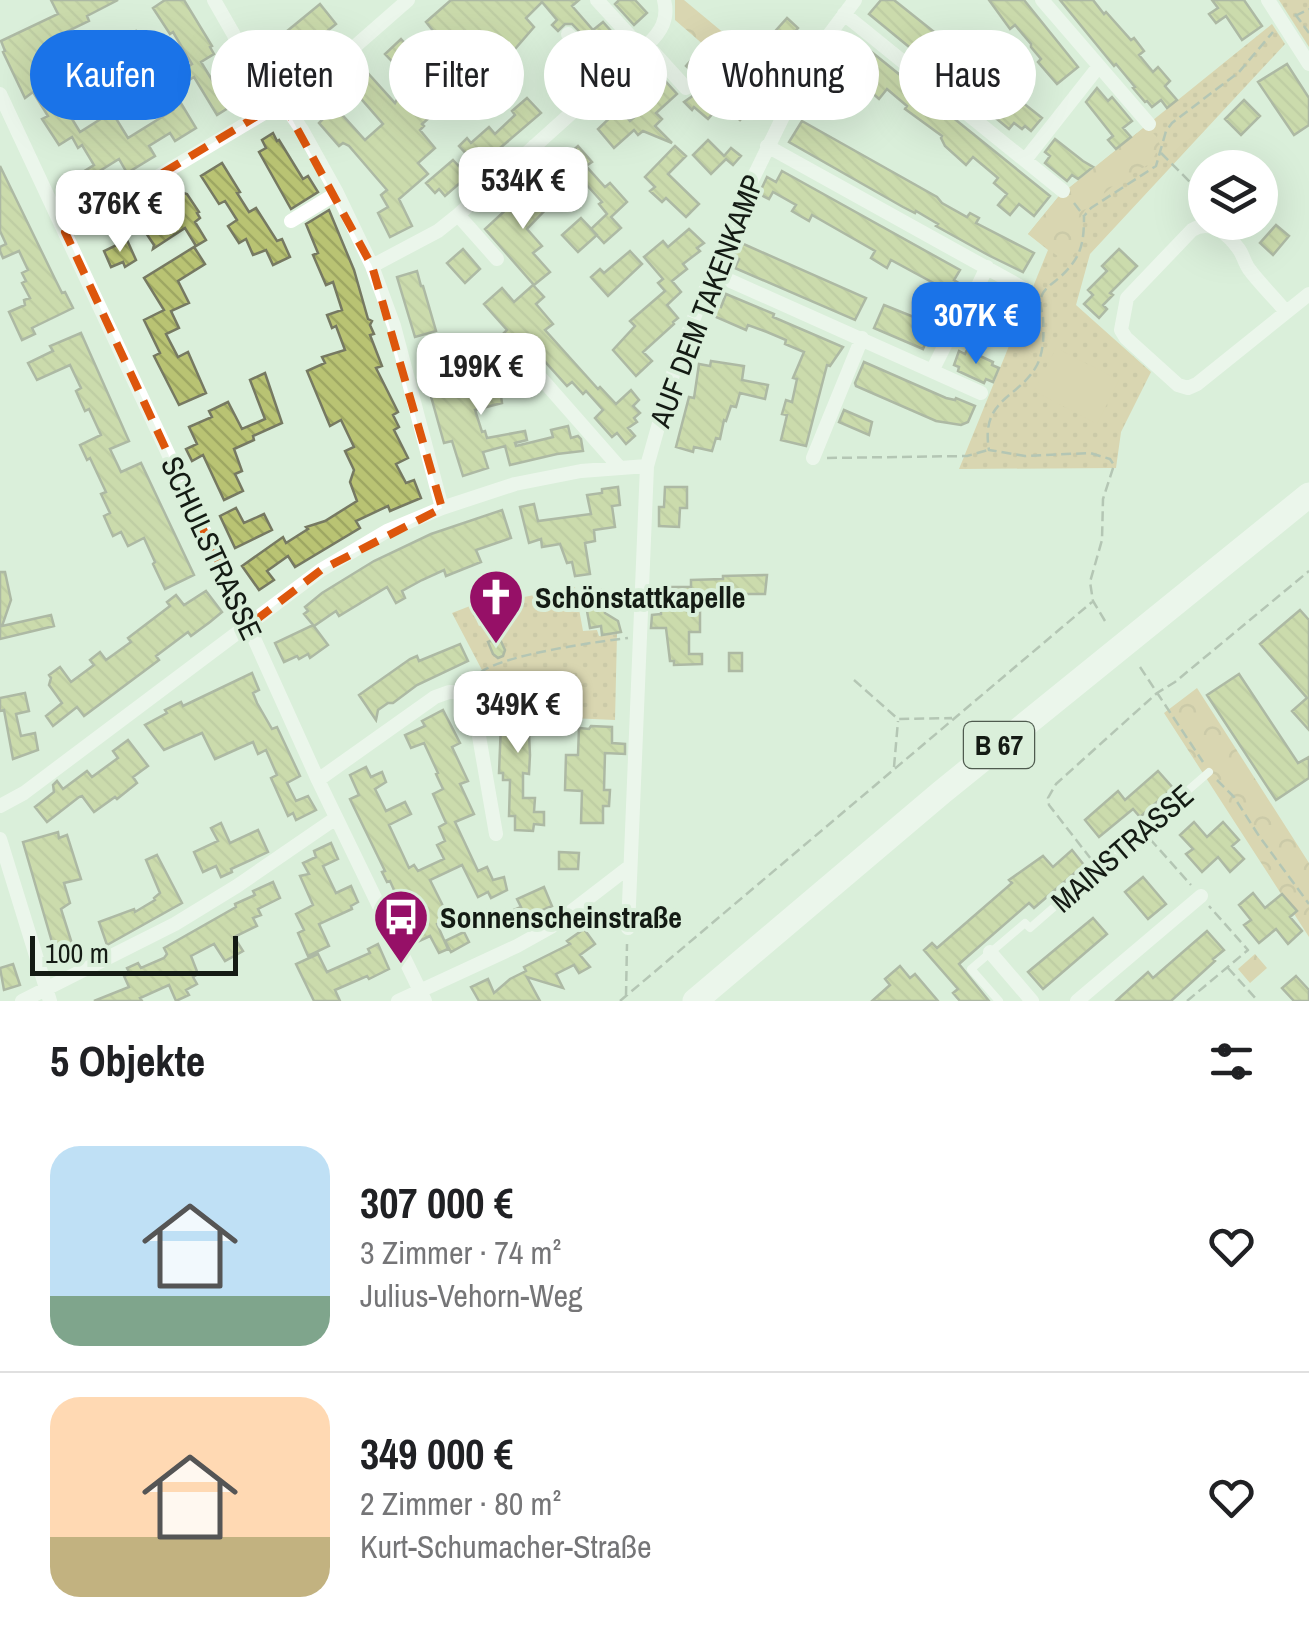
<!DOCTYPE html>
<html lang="de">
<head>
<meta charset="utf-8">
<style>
	:root { --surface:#fff; --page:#f6f6f6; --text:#202124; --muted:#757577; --line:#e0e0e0; --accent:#1a73e8 }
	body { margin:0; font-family:"Archivo Narrow",sans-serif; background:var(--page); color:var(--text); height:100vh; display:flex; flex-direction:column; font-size:38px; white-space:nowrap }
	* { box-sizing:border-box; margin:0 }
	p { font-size:32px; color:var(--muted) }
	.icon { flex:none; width:55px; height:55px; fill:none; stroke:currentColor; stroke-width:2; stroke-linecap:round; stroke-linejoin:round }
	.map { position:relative; height:1001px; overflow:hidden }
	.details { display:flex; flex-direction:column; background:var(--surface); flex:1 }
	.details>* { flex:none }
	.top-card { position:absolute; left:30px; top:30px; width:1250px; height:90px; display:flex; gap:20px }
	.buttons { position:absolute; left:1188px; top:150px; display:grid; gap:20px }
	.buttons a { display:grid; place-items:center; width:90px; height:90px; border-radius:50%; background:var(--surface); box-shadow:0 10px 40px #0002; font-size:50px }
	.scale { position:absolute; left:30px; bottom:25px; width:208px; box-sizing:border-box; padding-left:10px; border:5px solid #141b14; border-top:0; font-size:28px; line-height:35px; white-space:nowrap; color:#141b14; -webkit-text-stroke:8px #daefda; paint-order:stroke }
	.price { position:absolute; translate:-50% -85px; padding:0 22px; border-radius:20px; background:#fff; color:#222; font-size:32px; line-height:65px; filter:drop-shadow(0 2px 5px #0008) }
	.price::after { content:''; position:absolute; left:50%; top:60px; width:30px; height:22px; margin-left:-15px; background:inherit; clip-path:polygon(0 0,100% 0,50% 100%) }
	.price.current { background:var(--accent); color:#fff }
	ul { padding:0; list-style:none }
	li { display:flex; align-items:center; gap:30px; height:250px; padding:0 50px }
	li+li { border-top:2px solid var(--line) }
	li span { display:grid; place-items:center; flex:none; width:280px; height:200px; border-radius:30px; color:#555 }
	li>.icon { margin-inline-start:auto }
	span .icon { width:120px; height:120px; fill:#fffc; stroke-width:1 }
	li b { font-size:42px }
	h2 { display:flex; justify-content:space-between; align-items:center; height:120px; padding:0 50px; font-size:42px }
	.tag { padding:0 35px; border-radius:45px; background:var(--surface); box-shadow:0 10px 40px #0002; font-size:35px; line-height:90px }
	.tag.current { background:var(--accent); color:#fff }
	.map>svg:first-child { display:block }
</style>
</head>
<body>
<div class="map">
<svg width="1309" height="1001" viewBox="0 0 1309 1001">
	<defs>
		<pattern id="grass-dots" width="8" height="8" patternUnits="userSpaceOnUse" patternTransform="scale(2.5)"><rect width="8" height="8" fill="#d7b87e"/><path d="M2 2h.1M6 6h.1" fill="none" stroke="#b89e6c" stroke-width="1.8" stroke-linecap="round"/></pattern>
		<pattern id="park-crowns" width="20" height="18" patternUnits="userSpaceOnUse" patternTransform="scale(2.5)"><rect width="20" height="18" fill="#d7b87e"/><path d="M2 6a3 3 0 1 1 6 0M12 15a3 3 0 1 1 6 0" fill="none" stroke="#b89e6c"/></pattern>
		<pattern id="building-back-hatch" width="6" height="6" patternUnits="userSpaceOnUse" patternTransform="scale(2.5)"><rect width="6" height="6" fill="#b9c373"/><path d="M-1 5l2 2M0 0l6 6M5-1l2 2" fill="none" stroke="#9ea763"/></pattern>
	</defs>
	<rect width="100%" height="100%" fill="#daefda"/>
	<path fill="url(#grass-dots)" d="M1279 0H1309V47Z
		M1272 24 1285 44 1090 254 1076 305 1151 372 1121 432 1116 468 959 469 1048 250 1028 234 1059 196Z
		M575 587 583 631 597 630 599 636 617 634 615 720 483 714 485 705 494 693 452 613 470 606 479 626 501 617 495 599 521 592 524 597Z"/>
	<path fill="url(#park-crowns)" d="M675 0H684L784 83 773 105 675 20Z
		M1146 126 1156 136 1160 145 1151 163 1114 185 1085 210 1080 218 1081 232 1077 250 1067 263 1028 234 1059 196Z
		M1197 688 1309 863V937L1164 713Z
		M1255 954 1267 968 1250 983 1238 969Z"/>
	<path fill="#d7b87e" d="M1056 348 1119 380 1097 424 1034 391Z"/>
	<path fill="url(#building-back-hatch)" stroke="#767962" stroke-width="2.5" fill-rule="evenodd" d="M51 0H118L87 16 89 21 68 31 74 45 64 50 61 43 40 52 43 58 39 60 52 81 136 31 147 48 144 50 155 68 164 63 172 76 192 64 173 32 170 34 153 8 165 0H184L212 46 210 47 214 54 201 62 212 80 228 71 240 91 232 96 236 103 217 115 194 77 173 90 196 128 175 141 170 133 149 146 155 156 127 173 119 159 98 172 103 188 82 200 70 180 94 165 82 145 78 148 72 137 59 145 42 119 48 116 33 92 25 98 3 52 5 51 1 41 58 14ZM128 59 149 94 160 90 173 110 128 138 115 117 130 108 119 90 100 102 107 115 80 132 64 106 99 84 95 78Z
		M451 0H579L572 6 593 30 603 22 618 39 615 42 619 46 605 58 572 24H565L558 31 552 25 557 20 542 2 526 18 534 27 502 64 476 90 471 85 463 93 461 90 422 124 424 126 420 130 435 148 418 163 428 174 399 199 412 226 390 237 378 213 388 207 381 195 387 190 349 146 343 143 339 146 319 123 322 120 314 109 323 101 332 111 336 108 365 140 383 124 350 86 366 71 395 103 404 87 416 77 426 89 457 61 426 22Z
		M619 0H635L647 13 634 25 615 4Z
		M881 0H894L1042 118 1031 131 1025 126 1022 129 1014 123 1009 129 869 14Z
		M989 0H1024L1078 67 1057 84 1038 62 1041 59 1031 47V44L1015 25 1010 29Z
		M1060 0H1093L1104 14 1106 12 1131 40 1134 38 1144 51 1139 55 1153 72 1158 67 1170 81 1165 86 1177 100 1167 108 1161 100 1152 107 1147 101 1145 102 1133 88 1135 87 1116 64 1114 66Z
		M1212 0H1244L1262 26 1242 40 1226 16 1216 23 1209 14 1218 8Z
		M320 4 336 24 280 69 264 50Z
		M787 18 798 28 792 35 802 44 792 45 784 54V65L762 46Z
		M853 37 1050 196 1034 216 1019 204 1010 215 998 205 1007 194 994 183 998 178 973 157 966 165 945 146 941 138 942 136 905 109 907 106 887 89 879 99 854 77 857 73 837 56Z
		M401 39 423 63 407 77 385 54Z
		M700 50 749 92 739 104 748 112 740 120 721 104 708 119 694 107 692 110 684 102 694 95 702 81 686 66Z
		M576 59 589 72 562 96 549 82 555 78 548 71 560 60 566 68Z
		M1287 64 1309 98V125L1294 135 1258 82Z
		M659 74 677 94 656 113 662 119 655 126 672 143 643 131 638 135 634 130 614 148 598 129 619 109 630 121 646 107 636 95Z
		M1097 88 1108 101 1112 97 1132 121 1123 128 1131 137 1116 149 1108 140 1113 136 1086 102Z
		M527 98 541 113 486 160 478 151 470 158 459 146 467 138 471 143 489 127 495 134 515 115 512 111Z
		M1244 100 1260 116 1241 135 1225 119Z
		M802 121 937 197 942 203 967 217 970 213 979 218 976 223 1034 253 1023 272 990 256 936 226 938 224 916 211 915 213 903 207 789 142Z
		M273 133 277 141 279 140 303 179 308 176 318 192 291 209 259 152 266 148 262 140Z
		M1055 139 1083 161 1093 167 1078 179 1072 175 1067 181 1045 163 1050 156 1045 152Z
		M708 140 724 156 731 148 741 156 733 165 726 159 711 174 693 155Z
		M578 146 592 162 586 166 605 187 610 183 627 202 611 217 621 228 604 243 591 229 607 214 599 204 602 202 577 174 574 177 561 161Z
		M675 146 686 156 668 174 699 204 686 217 666 198 662 202 650 191 655 187 645 177Z
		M453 160 468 176 445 196 439 189 435 193 426 183Z
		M222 163 240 192 237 193 249 212 256 208 277 241 282 239 290 257 273 265 266 250 253 255 246 239 239 243 228 226 237 220 225 201 219 204 201 176Z
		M0 166 55 279 62 293 65 292 73 308 36 326 32 328 35 334 22 340 9 312 25 305 24 300 30 298 22 283 26 281 22 273 28 270 19 251 3 258 0 251V247L6 244 0 231Z
		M782 171 960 270 954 280 960 284 954 294 891 260 887 268 871 258 875 251 812 215 809 221 792 211 796 205 773 192 769 199 759 194 767 177 776 182Z
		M536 182 554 201 527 229 542 246 533 253 550 272 534 285 485 229Z
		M180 192 187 194 199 212 197 213 200 218 195 222 206 240 196 246 185 228 153 249 154 245 138 221 148 214 158 228 164 202Z
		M329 210 354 270 368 319 372 321 370 325 374 334 370 335 382 366 376 368 398 412 393 415 399 427 394 430 408 458 396 464 406 483 414 480 421 498 390 511 388 506 356 521 360 528 295 567 288 556 267 571 274 580 259 590 242 566 283 537 286 543 308 529 306 527 325 521 357 501 350 482 354 470 345 451 354 447 341 420 330 426 307 371 325 363 322 357 345 350 336 326 332 328 327 315 342 310 333 282 326 285 313 255 318 253 306 224Z
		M581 218 597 235 578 252 562 235Z
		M1276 225 1289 236 1273 255 1260 243Z
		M689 229 704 243 697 248 700 251 683 264 687 269 672 281 681 292 667 305 678 318 673 322 674 324 643 352 652 361 636 376 613 350 635 326 630 321 665 291 658 283 663 279 644 257 663 241 668 247Z
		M127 240 136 260 125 267 123 262 111 267 104 251Z
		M739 242 866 298 855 320 735 268 739 259 733 256Z
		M194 247 205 264 178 281 189 303 171 311 179 328 166 334 178 357 188 352 206 393 179 405 154 356 160 353 144 320 164 310 144 278Z
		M463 249 480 269 465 283 447 263Z
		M1119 249 1137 266 1110 293 1113 295 1103 305 1107 309 1099 318 1084 304 1093 295 1088 290 1107 271 1102 266Z
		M630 251 642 264 608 296 591 277 600 269 604 273Z
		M417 271 421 286H423L436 331 415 337 397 277Z
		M533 285 544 297 536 304 553 324 545 330 598 389 600 387 616 404 631 390 639 400 633 406 640 413 634 418 637 422 628 428 635 436 626 444 617 433 612 437 595 418 603 410 586 391 583 394 572 382 567 386 521 335 507 347 499 338 507 330 484 304 502 288 514 302Z
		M990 286 1021 298 1017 309 1022 311 1017 324 982 305Z
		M726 294 774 314 773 317 843 347 830 366 827 365 806 446 781 440 787 415 782 414 786 400 792 402 797 379 793 378 804 352 785 344 786 340 767 332 748 325 746 330 709 314 714 304 721 307Z
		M884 305 941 328 937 338 929 335 923 349 874 328Z
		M81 333 129 441 110 449 121 472 141 463 194 575 165 589 153 564 155 562 144 538 128 546 121 532 113 536 104 516 110 513 101 494 106 492 90 458 87 460 80 445 101 435 89 409 85 411 76 391 81 388 70 365 37 380 28 363 53 351 50 346Z
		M443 350 447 365 468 359 472 373 465 375 472 399 494 393 490 376 508 371 514 393 501 396 502 403 475 410 482 432 485 431 487 438 525 431 527 440 515 443 516 446 553 437 551 430 568 426 571 438 578 436 581 439 583 451 557 454 510 465 505 446 483 452 488 468 463 476 452 441 444 443 420 357Z
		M967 350 993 362 992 365 999 368 993 382 986 379 984 383 958 371 959 367 954 365 959 351 965 354Z
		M711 361 744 366 742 380 768 385 765 399 740 393 736 407 731 406 726 421 724 420 720 439 716 438 712 451 694 447 693 452 676 447 689 397 694 398 699 364 710 366Z
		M864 362 946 398 955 400 956 398 975 406 968 422 961 425 936 421 856 386 855 383Z
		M265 373 282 423 253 436 254 440 234 449 242 471 235 474 243 491 224 500 203 455 192 461 186 449 197 444 189 427 212 417 209 411 228 402 242 429 265 419 250 380Z
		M844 410 872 422 869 435 839 422Z
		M618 487 620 505 612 506 615 527 594 530 595 541 585 543 590 574 575 576 572 562 567 563 560 544 542 547 541 539 529 543 520 507 534 504 538 521 591 514 587 495 602 493V489Z
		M665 487H687V508H680L679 527 659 526V507H664Z
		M236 508 244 523 264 514 272 530 235 548 220 516Z
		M502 510 511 538 476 550 481 562 446 576 444 570 422 580 402 591 405 598 396 603 387 587 339 616 336 611 314 626 304 614 308 611 305 607 322 593 374 561 431 534Z
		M0 572H5L11 600 2 626 51 615 54 626 0 639Z
		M767 575 765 594H709V605H700V632H689V654H702V664L674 665V661H670L666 628H651L652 615 661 614V587H691V580L723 579V576Z
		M601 590 605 613 618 621 621 632 602 635 601 626 590 628 584 594Z
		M206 591 222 612 210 622 191 636 188 632 156 656 159 660 84 716 77 707 53 726 46 716 62 703 49 685 51 678 49 675 60 667 71 682 94 665 90 660 100 652 106 660 131 642 128 638 170 606 167 602 176 595 184 605Z
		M1300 610 1309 620V730L1292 711 1307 698 1260 644Z
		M313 625 328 645 310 658 308 654 299 659 297 656 284 662 275 643Z
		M499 637 505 650 503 656 498 658 493 654 488 642Z
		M460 644 468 661 417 685 393 703H388L378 710 376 720 359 695 410 659 417 656 419 661Z
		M729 653H742V671H729Z
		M252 673 259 690 253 693 257 703 272 729 277 727 300 776 287 783 296 801 308 796 316 810 296 820 293 813 288 816 271 778 277 775 266 750 258 754 253 742 215 759 202 733 164 750 145 725 167 713 165 710 181 702 183 706Z
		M1239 674 1298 763 1309 757V778L1276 800 1207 695Z
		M532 676 539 697 521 704 520 723 526 724V730L529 734 530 755 529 774 523 773V798H535L534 812H544V825L534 824 533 831 515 830V816H509L510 780H503V773H499L501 723H507V717H515L503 687Z
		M25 693 29 711 16 714 21 736 35 733 38 750 13 759 4 710 0 711V698Z
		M443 710 460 743 452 747 468 781 460 784 474 814 455 822 478 871 487 867 493 880 504 877 507 890 491 898 488 892 478 897 462 865 430 880 449 918 437 924 448 949 439 953 430 936 417 942 390 881 387 882 382 872 385 871 350 799 359 795 350 775 366 767 371 777 382 772 386 782 375 789 386 811 405 802 411 814 389 825 409 868 414 865 418 871 444 859 437 845 445 841 439 827 446 823 433 794 443 789 436 774 438 773 424 743 411 748 405 735 425 726 422 721Z
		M591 726 612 727V743L625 744V754L605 753 604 790H610L609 806H603V823H581L582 791 565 790 566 755H578L579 728 589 729Z
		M128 740 148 766 133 777 137 783 117 799 115 797 94 812 82 796 79 797 47 822 35 807 54 792 53 785 57 781 63 789 87 771 92 777 118 758 113 751Z
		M1158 771 1173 788 1140 817 1133 809 1099 837 1085 820 1118 791 1125 800Z
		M1194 822 1207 837 1223 822 1239 840 1232 846 1244 859 1230 872 1218 857 1202 872 1186 854 1193 849 1180 835Z
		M221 823 230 843 258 830 268 852 231 869 232 872 221 877 216 866 203 872 194 852 218 841 211 828Z
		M58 832 59 838 67 835 81 879 64 883 70 903 61 909 74 950 56 956 23 842Z
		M331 843 338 859 323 866 336 893 351 886 358 902 351 906 352 909 319 924 329 946 308 956 298 933 304 930 296 914 313 905 300 876 309 874 303 863 316 857 314 851Z
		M1072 850 1084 865 1034 908 1029 903 959 964 989 1001H960L953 993 958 989 924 950 932 943 937 948 1012 883 1009 880 1043 856 1053 867Z
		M559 852 579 853 578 869H559Z
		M157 855 182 903 107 945 99 922 134 909 135 912 155 900 154 898 160 893 146 860Z
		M1143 877 1166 904 1148 919 1125 892Z
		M273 882 280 898 258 909 261 915 253 918 257 926 234 937 243 951 225 961 214 944 191 956 198 974 193 977 197 984 186 990 189 995 176 1001 169 985 140 998 142 1001H94L129 987 124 976 130 974 127 968 138 963 141 968 164 958 167 954 164 948 236 907 235 904 255 895 253 891Z
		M544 887 552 906 513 923 511 911 521 907 517 899Z
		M1253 893 1265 908 1282 894 1297 911 1290 917 1302 931 1288 944 1276 929 1259 943 1244 925 1251 920 1239 905Z
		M1093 918 1107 934 1043 989 1028 972Z
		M584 929 595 944 580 955 590 967 579 973 574 965 556 974 563 988 527 977 540 1001H479L471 987 488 979 494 993 510 979 526 971 524 967 570 944 567 941Z
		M1207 931 1224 950 1213 959 1215 961 1171 1001H1116L1148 972 1153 978Z
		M464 932 469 942 451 952 445 941Z
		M378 944 389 969 369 979 367 976 335 990 340 1001H314L296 964 318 954 327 972 370 953 368 949Z
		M13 964 20 985 4 990 0 968Z
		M900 966 910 978 915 974 938 1001H872L890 985 885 979Z
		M1296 976 1309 990V1001H1294L1282 988Z"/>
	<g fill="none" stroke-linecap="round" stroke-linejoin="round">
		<path stroke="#869586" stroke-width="2.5" stroke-dasharray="10 5" stroke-linecap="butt" d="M1295 14 1309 33
			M1295 16 1309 9
			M1161 153 1205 197
			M1074 203 1084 216
			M827 458 967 456 988 450
			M1105 621 1093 601 1090 582 1102 540 1103 499 1114 465 1110 459 1090 453 1025 456 989 450C980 398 1019 399 1037 365 1044 351 1044 334 1043 318 1042 311 1039 303 1042 295 1045 288 1053 283 1059 278 1081 258 1084 245 1084 216L1091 208 1156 166 1166 131 1172 123 1239 72 1273 32
			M1140 667 1203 762
			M854 680 898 719 952 718
			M470 684C474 680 477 675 481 672 507 654 595 642 628 638
			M894 767 898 721
			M1217 780 1234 797 1259 836 1309 904
			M1150 839 1191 885
			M1091 859 1049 805 1048 798 1056 784 1157 693 1175 682 1309 571
			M1228 968 1258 1001
			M626 996 627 944
			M620 1001 1092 602
			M1187 1001 1248 950 1209 906"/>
		<path stroke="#fff" stroke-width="8" d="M999 1001 971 969 1025 923 1030 928 1209 772"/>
		<path stroke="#fff" stroke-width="14" d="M214 0 234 35 239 54 282 101 302 130 337 193 372 266 394 326 442 508
			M597 0 642 49
			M1042 0 1149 124
			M1268 0 1309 64
			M844 14 1063 191
			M568 34 609 78
			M647 45 686 88
			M0 94 238 603 318 780 425 1001
			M534 146 573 192
			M767 146 1021 287
			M1025 160 1099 66
			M458 215 497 259
			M291 221 337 193
			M65 232 311 85 408 0
			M372 266 438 231 458 215 647 45C661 32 669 19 664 0
			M713 273 981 393
			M1286 312C1274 297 1260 284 1249 269 1244 262 1243 254 1238 248 1226 232 1210 219 1192 230L1127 298 1121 330 1126 338 1178 385 1188 388 1197 384 1309 294
			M533 369 620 468
			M932 371 953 329 964 315 987 267
			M813 458 862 338
			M318 780 435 697 449 692H462L470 699 475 713 496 834
			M0 806 24 793 321 570 387 531 442 508 515 484 581 471 647 466
			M0 839 50 1001
			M628 928 647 466 677 360 738 209 811 59 855 0
			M990 952 1032 1001
			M22 1001 175 924 237 886 336 818
			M398 1001 517 946 551 927 629 867
			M1077 1001 1201 896"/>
		<path stroke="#fff" stroke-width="25" d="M695 1001 942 792 1309 495"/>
	</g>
	<path d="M0 0H1309V1001H0ZM282 101 372 266 442 508 321 570 248 626 65 232Z" fill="#daefda" fill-opacity=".55" fill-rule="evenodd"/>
	<path fill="none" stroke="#dd560c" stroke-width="8" stroke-dasharray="20 12" stroke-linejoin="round" d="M282 101 372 266 442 508 321 570 248 626 65 232Z"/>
	<defs>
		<g id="church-pin" transform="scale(2.875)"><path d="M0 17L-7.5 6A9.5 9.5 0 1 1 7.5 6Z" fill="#961067" stroke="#daefda"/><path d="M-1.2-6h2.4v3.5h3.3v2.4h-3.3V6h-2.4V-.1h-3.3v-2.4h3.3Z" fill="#fff"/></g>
		<g id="bus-pin" transform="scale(2.875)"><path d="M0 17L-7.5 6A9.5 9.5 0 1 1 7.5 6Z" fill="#961067" stroke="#daefda"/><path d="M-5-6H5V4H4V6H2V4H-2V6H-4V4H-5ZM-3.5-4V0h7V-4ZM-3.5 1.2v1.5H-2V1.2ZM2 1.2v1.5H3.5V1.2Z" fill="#fff"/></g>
	</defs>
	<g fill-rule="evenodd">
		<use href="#church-pin" x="496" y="597"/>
		<use href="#bus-pin" x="401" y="917"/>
	</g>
	<g text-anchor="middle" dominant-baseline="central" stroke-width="8" stroke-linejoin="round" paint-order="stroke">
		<rect fill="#daefda" stroke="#4f5b4f" stroke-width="2.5" x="964" y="722" width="70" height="46" rx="8"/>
		<g font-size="28" font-weight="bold" fill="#141b14">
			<text x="999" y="745">B 67</text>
		</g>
		<g font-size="30" fill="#141b14" stroke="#daefda">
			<text transform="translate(706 301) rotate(-69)">AUF DEM TAKENKAMP</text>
			<text transform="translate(212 548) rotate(65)">SCHULSTRASSE</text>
			<text transform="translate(1122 848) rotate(-41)">MAINSTRASSE</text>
		</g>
		<g font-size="30" font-weight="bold" fill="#141b14" stroke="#daefda" text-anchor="start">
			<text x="535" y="597">Schönstattkapelle</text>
			<text x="440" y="917">Sonnenscheinstraße</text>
		</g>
	</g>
</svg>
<div class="buttons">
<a><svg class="icon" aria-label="layers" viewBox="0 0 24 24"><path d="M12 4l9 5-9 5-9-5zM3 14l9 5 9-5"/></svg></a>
</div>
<div class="scale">100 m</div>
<b class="price" style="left:523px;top:232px">534K €</b>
<b class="price" style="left:120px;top:255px">376K €</b>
<b class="price current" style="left:976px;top:367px">307K €</b>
<b class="price" style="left:481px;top:418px">199K €</b>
<b class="price" style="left:518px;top:756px">349K €</b>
<div class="top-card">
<a class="tag current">Kaufen</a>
<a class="tag">Mieten</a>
<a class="tag">Filter</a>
<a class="tag">Neu</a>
<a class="tag">Wohnung</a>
<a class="tag">Haus</a>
</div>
</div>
<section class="details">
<h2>5 Objekte<svg class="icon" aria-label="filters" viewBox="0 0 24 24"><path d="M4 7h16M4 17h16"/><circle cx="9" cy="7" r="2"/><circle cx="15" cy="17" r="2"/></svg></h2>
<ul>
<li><span style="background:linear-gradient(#bfe0f5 75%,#7fa58c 0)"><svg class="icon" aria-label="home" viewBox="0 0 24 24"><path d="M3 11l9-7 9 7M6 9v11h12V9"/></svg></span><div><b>307 000 €</b><p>3 Zimmer · 74 m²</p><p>Julius-Vehorn-Weg</p></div><svg class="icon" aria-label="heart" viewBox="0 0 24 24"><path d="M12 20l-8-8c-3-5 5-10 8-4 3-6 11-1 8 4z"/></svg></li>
<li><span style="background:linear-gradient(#ffd9b3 70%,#c2b280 0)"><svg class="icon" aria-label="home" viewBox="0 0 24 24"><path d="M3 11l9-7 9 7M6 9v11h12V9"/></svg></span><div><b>349 000 €</b><p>2 Zimmer · 80 m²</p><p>Kurt-Schumacher-Straße</p></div><svg class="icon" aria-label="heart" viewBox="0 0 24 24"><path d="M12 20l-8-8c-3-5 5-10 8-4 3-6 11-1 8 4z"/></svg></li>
</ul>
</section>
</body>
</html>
